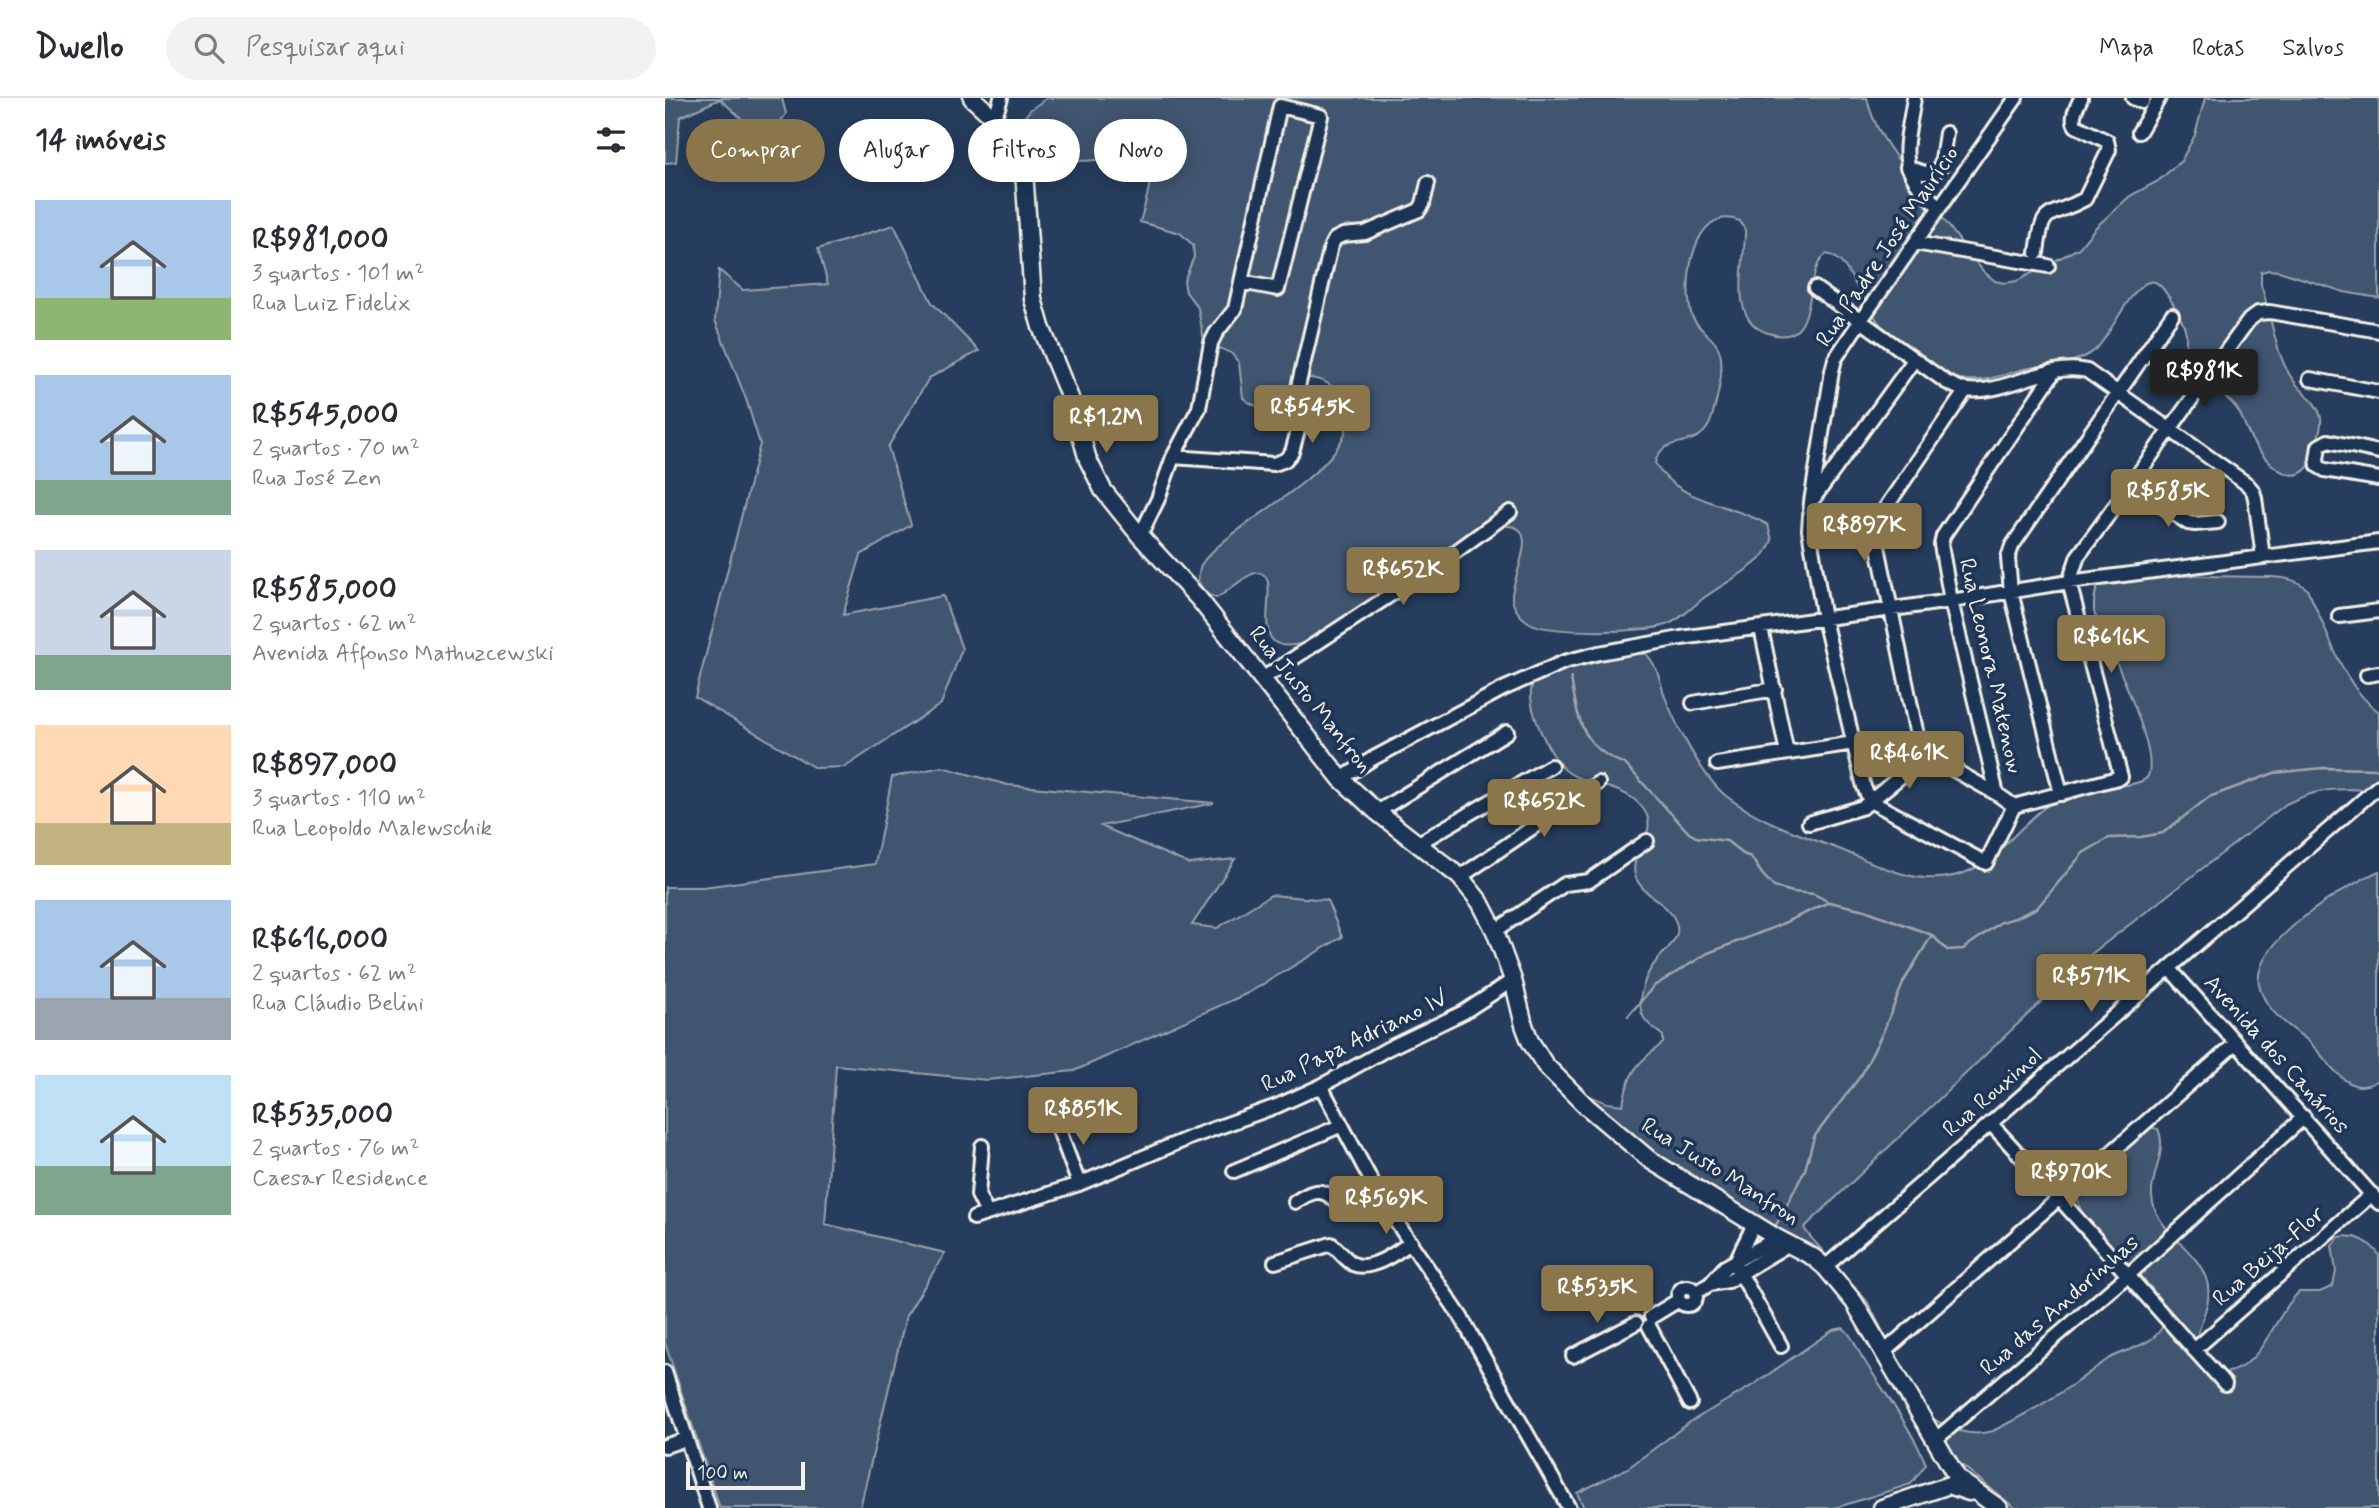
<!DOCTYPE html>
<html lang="pt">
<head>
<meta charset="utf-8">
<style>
	:root { --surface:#fff; --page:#f2f2f3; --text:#2b2b33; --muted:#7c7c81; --line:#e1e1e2; --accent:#8a764a }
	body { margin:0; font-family:Mynerve,sans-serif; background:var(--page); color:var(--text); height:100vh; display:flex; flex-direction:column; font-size:26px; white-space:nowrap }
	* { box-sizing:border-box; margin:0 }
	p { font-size:23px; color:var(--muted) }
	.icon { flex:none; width:38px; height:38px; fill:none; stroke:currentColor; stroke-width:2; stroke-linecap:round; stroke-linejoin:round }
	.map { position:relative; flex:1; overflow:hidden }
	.side { display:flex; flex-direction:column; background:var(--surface); width:665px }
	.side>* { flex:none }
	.top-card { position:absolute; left:21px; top:21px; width:665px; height:63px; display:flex; gap:14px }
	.scale { position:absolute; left:21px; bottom:18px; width:119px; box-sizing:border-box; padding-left:7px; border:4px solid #f4f1e8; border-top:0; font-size:19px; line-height:24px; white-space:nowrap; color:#f4f1e8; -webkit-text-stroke:5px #1d3557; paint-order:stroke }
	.price { position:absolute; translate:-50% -60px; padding:0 16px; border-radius:7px; background:var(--accent); color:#fff; font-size:23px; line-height:46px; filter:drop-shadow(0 2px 4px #0008) }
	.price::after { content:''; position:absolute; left:50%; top:42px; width:21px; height:16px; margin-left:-10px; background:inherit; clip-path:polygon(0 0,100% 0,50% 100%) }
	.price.active { background:#222; color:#fff }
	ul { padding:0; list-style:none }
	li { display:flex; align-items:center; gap:21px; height:175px; padding:0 35px }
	li span { display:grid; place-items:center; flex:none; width:196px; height:140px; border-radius:0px; color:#555 }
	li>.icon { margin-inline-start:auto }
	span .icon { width:84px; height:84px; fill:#fffc; stroke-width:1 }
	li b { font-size:30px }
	h2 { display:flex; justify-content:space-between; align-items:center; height:84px; padding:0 35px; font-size:30px }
	.tag { padding:0 24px; border-radius:32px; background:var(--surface); box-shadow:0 4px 18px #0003; font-size:24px; line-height:63px }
	.tag.active { background:var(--accent); color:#fff }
	header { display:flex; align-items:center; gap:42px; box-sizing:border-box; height:98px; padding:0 35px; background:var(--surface); border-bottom:2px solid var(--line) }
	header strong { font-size:33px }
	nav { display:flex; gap:38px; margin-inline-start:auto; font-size:24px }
	.search { width:490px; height:63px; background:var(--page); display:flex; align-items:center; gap:18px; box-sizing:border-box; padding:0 24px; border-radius:38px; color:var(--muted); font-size:26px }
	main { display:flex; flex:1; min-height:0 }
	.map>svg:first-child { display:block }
</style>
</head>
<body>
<header>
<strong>Dwello</strong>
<div class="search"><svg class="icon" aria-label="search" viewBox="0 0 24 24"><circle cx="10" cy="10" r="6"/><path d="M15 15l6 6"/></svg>Pesquisar aqui</div>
<nav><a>Mapa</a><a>Rotas</a><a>Salvos</a></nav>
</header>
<main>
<section class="side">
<h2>14 imóveis<svg class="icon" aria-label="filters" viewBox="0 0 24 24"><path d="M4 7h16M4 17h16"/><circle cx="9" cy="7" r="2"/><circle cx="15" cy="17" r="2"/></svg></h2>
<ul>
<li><span style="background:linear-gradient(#a9c7e8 70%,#8fb573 0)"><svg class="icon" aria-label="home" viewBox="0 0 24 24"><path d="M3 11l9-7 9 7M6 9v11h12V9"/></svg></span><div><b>R$981,000</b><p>3 quartos · 101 m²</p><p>Rua Luiz Fidelix</p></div></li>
<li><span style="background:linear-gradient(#a9c7e8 75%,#7fa58c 0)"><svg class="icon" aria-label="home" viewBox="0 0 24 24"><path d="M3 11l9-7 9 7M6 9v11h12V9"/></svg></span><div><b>R$545,000</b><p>2 quartos · 70 m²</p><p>Rua José Zen</p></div></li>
<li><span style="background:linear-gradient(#c9d6e8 75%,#7fa58c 0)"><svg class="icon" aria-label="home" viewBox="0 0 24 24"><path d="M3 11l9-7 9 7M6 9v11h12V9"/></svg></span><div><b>R$585,000</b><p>2 quartos · 62 m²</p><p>Avenida Affonso Mathuzcewski</p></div></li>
<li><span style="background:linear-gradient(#ffd9b3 70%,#c2b280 0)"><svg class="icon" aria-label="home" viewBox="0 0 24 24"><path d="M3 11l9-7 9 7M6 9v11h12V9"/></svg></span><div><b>R$897,000</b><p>3 quartos · 110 m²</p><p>Rua Leopoldo Malewschik</p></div></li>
<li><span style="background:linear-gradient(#a9c7e8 70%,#9aa5b1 0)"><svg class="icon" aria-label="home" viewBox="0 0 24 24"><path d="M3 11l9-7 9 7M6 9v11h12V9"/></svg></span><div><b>R$616,000</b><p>2 quartos · 62 m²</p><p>Rua Cláudio Belini</p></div></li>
<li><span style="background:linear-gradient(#bfe0f5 65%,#7fa58c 0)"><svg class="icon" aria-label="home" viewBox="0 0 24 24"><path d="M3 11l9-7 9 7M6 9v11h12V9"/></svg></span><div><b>R$535,000</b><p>2 quartos · 76 m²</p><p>Caesar Residence</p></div></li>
</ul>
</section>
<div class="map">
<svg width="1714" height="1410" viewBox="0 0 1714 1410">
	<rect width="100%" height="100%" fill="#263d5d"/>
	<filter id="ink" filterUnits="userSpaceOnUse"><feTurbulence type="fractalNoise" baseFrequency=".0143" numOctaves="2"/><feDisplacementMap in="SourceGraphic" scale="14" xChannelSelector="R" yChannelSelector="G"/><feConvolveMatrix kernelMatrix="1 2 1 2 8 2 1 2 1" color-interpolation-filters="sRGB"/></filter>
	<g filter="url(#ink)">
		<path fill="#40546f" stroke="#9aa2ac" stroke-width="2" d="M0 0H117L121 16 101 43 55 1 15 19 11 64 0 65Z
			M382 0H1202C1209 36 1238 67 1259 96 1279 121 1298 148 1318 173L1330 183 1340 185 1352 183 1414 150 1431 129 1465 98 1493 83 1516 63 1530 37 1540 0H1714V200L1679 194 1614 173 1604 172 1596 174V187C1607 218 1609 255 1628 282 1637 295 1653 304 1656 320 1657 329 1654 337 1651 346 1649 354 1648 364 1642 370 1622 392 1591 353 1584 336 1578 324 1576 313 1566 304 1554 293 1532 288 1523 273 1516 261 1522 250 1521 237 1521 226 1500 188 1490 184 1470 177 1445 240 1430 252 1410 268 1382 266 1359 271 1340 276 1322 284 1302 282 1285 281 1249 262 1236 250 1221 237 1208 217 1198 200 1188 184 1181 161 1162 156 1135 171 1159 253 1103 235 1061 222 1081 164 1080 132L1075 123C1027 104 1017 188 1027 218 1034 235 1055 240 1056 261 1058 279 1052 301 1047 319 1036 357 998 332 990 365 1012 405 1067 405 1103 427L1107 442C1104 449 1102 455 1096 460 1079 476 1058 486 1040 499 1028 508 1016 522 1001 527 980 535 883 536 865 525 856 520 848 510 847 500 845 482 878 428 842 428 831 427 821 433 812 437 750 462 702 525 642 544 569 567 626 472 591 475 580 476 563 495 551 500L541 496 533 483C534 478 534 471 536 467 560 425 718 361 676 298 666 283 651 279 634 280 615 295 609 325 578 300L574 265 566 255 539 243 533 210 521 194 519 183 529 159 528 147 515 135 475 124C481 102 490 79 482 56 441 60 364 80 355 25L365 12Z
			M229 127 267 205 314 253 264 280 223 349 246 427 196 457 178 517 278 498 297 551 276 606 180 669 150 670 30 599 95 346 81 301 50 222 54 172 78 192 163 186 153 151Z
			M1464 477 1606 479C1621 480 1631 481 1642 491 1664 533 1674 584 1714 614V692C1676 691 1656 688 1621 706L1425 857 1139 1130C1147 1143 1159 1152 1167 1165L985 1052 935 1013 917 995 942 1005 958 1007C963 974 972 965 998 945V938C991 932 984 928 979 920 969 902 981 875 993 861 999 854 1010 845 1012 836 1016 808 976 800 970 777 964 753 995 735 979 712 963 687 925 689 904 675 886 663 858 605 868 585 872 578 878 575 885 572L961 555 981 556C993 568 995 584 1000 599 1012 629 1036 677 1061 698 1094 723 1134 736 1171 750 1198 760 1223 774 1251 779 1269 782 1291 780 1308 771 1345 752 1367 707 1408 694 1424 689 1478 690 1483 678 1495 650 1441 544 1429 514 1428 482 1436 482 1464 477Z
			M277 669 343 687 549 705 436 728 524 766 570 761 527 827 552 830 606 797 662 802 677 839 583 895 409 973 322 982 171 967 160 1126 280 1155 241 1218 195 1410H55L0 1245V789H38L210 766 227 679Z
			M1714 773V982C1707 986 1697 990 1689 987 1672 981 1656 954 1642 942 1623 927 1599 912 1594 886 1587 843 1681 788 1714 773Z
			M1484 1029 1493 1031C1504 1055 1482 1080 1488 1105 1495 1135 1530 1150 1541 1180 1550 1205 1532 1224 1531 1248 1531 1258 1535 1265 1539 1274 1596 1285 1602 1225 1634 1194H1655L1668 1188 1671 1173 1667 1147 1674 1139C1690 1136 1705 1143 1714 1157V1410H1350L1288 1360 1264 1318C1284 1331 1304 1340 1328 1333 1356 1319 1384 1303 1410 1285 1422 1277 1433 1267 1445 1260 1461 1251 1490 1247 1498 1227 1516 1184 1384 1128 1419 1084 1425 1078 1433 1072 1440 1067 1454 1054 1469 1041 1484 1029Z
			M1177 1176 1202 1203 1231 1259 1225 1250Z
			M1178 1230C1189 1238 1192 1252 1199 1262 1221 1297 1245 1328 1261 1366L1246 1386 1170 1410H919L912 1395 963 1370 1025 1324 1088 1287 1168 1232Z"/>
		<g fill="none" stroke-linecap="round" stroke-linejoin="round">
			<path stroke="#9fa7ae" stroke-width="2.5" d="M906 580C913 621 916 650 960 666L1024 735 1031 739 1062 743 1078 756 1086 759 1097 776 1109 789 1128 794 1149 796 1164 804 1200 812 1267 837 1282 852 1298 851 1336 824 1350 820 1372 810 1418 755 1444 740 1476 739 1498 735 1544 699 1609 675 1658 670 1714 671
				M963 918 989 888 1043 855 1110 829 1164 804
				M1110 1129 1140 1072 1149 1039 1197 976 1218 934 1239 883 1267 837"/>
			<g stroke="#f4f1e8" stroke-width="18">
				<path id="minor" d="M1249 0C1241 53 1229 71 1275 109
					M1468 0 1477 4 1479 0
					M327 18 333 10 336 0
					M1474 34 1494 0
					M1242 69 1259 75 1270 74 1276 68 1281 35
					M1250 145 1383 168
					M1372 155C1378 106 1381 122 1420 101L1444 52 1442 43 1411 28C1405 20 1412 9 1416 0
					M1150 190 1281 284C1288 287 1295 292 1302 292 1340 297 1383 263 1422 273L1582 386 1588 393 1590 400 1598 459
					M1645 281 1714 294
					M1301 292 1215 418 1210 427 1211 439 1254 647 1262 657 1332 696 1349 708
					M1714 354 1663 343 1654 348 1652 361 1653 368 1660 372 1714 381
					M508 359 609 366 620 362 627 354 637 318 633 304V289L666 148 670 141 678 137 700 135 754 112 758 106 763 85
					M1467 387 1523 425 1530 426 1553 424
					M1149 400 1249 262
					M475 438 493 401 508 359 534 310 546 245 551 235 570 211 615 8 656 18 613 191 576 184
					M1674 518 1714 513
					M1096 530 1122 655
					M1702 577 1714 575
					M597 581 782 460 845 414
					M1028 605 1110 591
					M1052 666 1189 645
					M676 681 707 661 838 591 899 564 934 555 1016 540 1286 503 1404 484 1714 444
					M1332 696 1286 503 1276 447 1278 438 1389 274
					M1396 696 1346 494 1343 460 1347 448 1507 217
					M1205 703 1199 689 1159 521 1144 432 1146 404 1167 273 1170 261 1196 222 1351 0
					M1205 703 1321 765 1349 708
					M1349 708 1456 679 1404 484 1413 458C1472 380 1526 300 1584 222L1593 215 1605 214 1714 233
					M712 714 842 634
					M1144 725 1198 709 1262 657
					M752 746 886 668
					M795 779 933 685
					M830 833 900 786 924 783 982 743
					M1504 870 1714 1105
					M656 988 717 1103 796 1219 904 1410
					M391 1024 414 1086
					M1325 1025C1405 1110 1481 1199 1560 1286
					M317 1048 313 1097 322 1115
					M569 1073 675 1028
					M630 1104C641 1097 654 1088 666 1099 670 1102 673 1107 679 1109 691 1115 706 1108 717 1103
					M309 1120 414 1086 529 1038 612 1008 656 988 722 951 799 914 848 882
					M1071 1163 1089 1126
					M610 1164 666 1146C674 1152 680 1161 688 1166 705 1174 733 1154 746 1144
					M1069 1164 1116 1248
					M1160 1169 1714 688
					M1045 1186 1063 1183 1124 1146
					M1013 1198a9 9 0 1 1 18 0a9 9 0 1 1-18 0Z
					M1030 1195 1045 1186 1060 1169 1112 1140
					M986 1219 1014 1202
					M984 1228 1025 1305
					M1529 1252 1707 1096
					M1219 1254 1571 945
					M908 1258 971 1225
					M0 1274 44 1410
					M1270 1342 1462 1178 1639 1019
					M0 1348 21 1341"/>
			</g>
			<g stroke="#f4f1e8" stroke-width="21">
				<path id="major" d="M307 0 331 22 346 42 359 73 368 201 376 229 405 300 423 362 438 392 475 438 534 501 676 681 712 714 795 779 815 804 830 833 848 882 859 927 865 943 880 967 921 1008 985 1062 1112 1140 1148 1159 1160 1169 1189 1204 1293 1381 1334 1410
					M1217 1410 1284 1387 1304 1394"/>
			</g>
			<use href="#minor" stroke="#1d3557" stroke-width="12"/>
			<use href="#major" stroke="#1d3557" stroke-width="16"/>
		</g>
	</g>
	<g text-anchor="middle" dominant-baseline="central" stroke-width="7" stroke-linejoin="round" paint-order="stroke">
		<g font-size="23" fill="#f4f1e8" stroke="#1d3557">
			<text transform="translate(1223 149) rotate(-56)">Rua Padre José Maurício</text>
			<text transform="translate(1325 568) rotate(77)">Rua Leonora Matenow</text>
			<text transform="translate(645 602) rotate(51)">Rua Justo Manfron</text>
			<text transform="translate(690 944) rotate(-26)">Rua Papa Adriano IV</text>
			<text transform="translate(1611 957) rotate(48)">Avenida dos Canários</text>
			<text transform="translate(1328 995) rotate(-41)">Rua Rouxinol</text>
			<text transform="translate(1055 1074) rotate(32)">Rua Justo Manfron</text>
			<text transform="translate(1604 1159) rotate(-41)">Rua Beija-Flor</text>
			<text transform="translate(1395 1208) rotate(-41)">Rua das Andorinhas</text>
		</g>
	</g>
</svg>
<div class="scale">100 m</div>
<b class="price active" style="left:1539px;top:311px">R$981K</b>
<b class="price" style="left:647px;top:347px">R$545K</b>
<b class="price" style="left:441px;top:357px">R$1.2M</b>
<b class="price" style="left:1503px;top:431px">R$585K</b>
<b class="price" style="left:1199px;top:465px">R$897K</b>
<b class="price" style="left:738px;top:509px">R$652K</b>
<b class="price" style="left:1446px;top:577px">R$616K</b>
<b class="price" style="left:1244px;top:693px">R$461K</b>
<b class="price" style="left:879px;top:741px">R$652K</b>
<b class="price" style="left:1426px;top:916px">R$571K</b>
<b class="price" style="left:418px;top:1049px">R$851K</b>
<b class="price" style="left:1406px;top:1112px">R$970K</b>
<b class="price" style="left:721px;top:1138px">R$569K</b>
<b class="price" style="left:932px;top:1227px">R$535K</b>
<div class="top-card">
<a class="tag active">Comprar</a>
<a class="tag">Alugar</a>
<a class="tag">Filtros</a>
<a class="tag">Novo</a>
</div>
</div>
</main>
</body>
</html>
